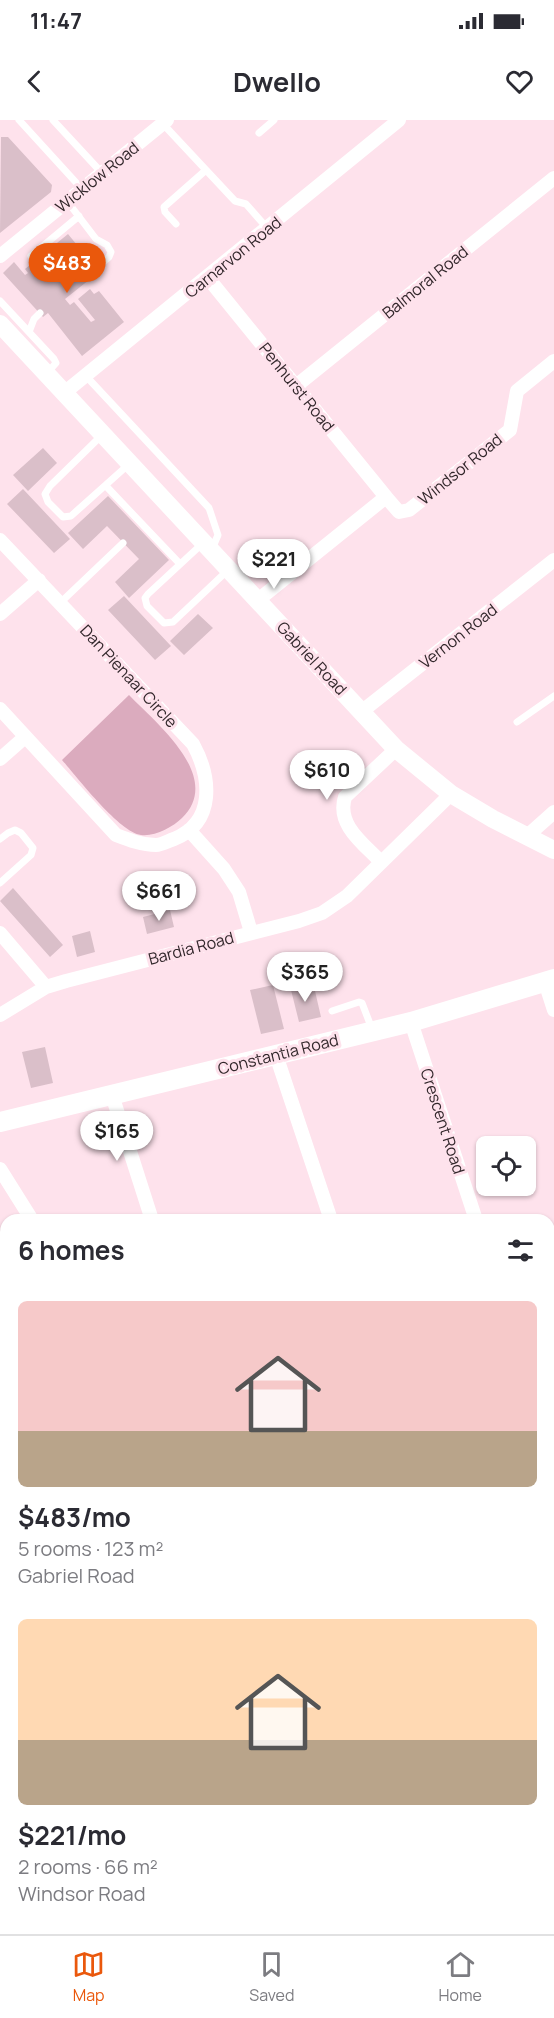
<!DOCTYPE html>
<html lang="en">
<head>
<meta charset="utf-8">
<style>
	:root { --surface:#fff; --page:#f2f2f3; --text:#2b2b33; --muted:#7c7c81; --line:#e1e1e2; --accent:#ea580c }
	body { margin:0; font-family:Manrope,sans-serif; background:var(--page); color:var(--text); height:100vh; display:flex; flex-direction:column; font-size:22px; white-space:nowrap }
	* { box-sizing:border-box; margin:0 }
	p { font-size:20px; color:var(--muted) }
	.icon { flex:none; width:33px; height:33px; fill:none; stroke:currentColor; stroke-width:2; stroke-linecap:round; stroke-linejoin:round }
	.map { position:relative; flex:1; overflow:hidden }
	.side { position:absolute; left:0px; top:1094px; width:555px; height:722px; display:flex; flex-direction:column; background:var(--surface); border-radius:18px 18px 0 0; box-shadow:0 2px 4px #0004 }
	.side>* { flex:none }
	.fabs { position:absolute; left:476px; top:1016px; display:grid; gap:12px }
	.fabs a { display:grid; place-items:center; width:60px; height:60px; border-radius:9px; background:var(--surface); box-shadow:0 2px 4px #0004; font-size:30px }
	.price { position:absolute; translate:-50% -51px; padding:0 14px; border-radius:21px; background:#fff; color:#222; font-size:20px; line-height:39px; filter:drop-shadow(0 2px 3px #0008) }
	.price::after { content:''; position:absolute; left:50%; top:36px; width:18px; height:14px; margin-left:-9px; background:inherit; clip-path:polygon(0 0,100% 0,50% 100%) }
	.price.active { background:var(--accent); color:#fff }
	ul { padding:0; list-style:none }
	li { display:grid; align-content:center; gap:12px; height:318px; padding:0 18px }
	li span { display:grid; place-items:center; height:186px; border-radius:9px; color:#555 }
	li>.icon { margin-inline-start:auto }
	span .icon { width:108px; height:108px; fill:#fffc; stroke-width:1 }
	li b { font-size:26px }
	h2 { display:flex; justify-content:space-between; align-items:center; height:72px; padding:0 18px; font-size:26px }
	.status { display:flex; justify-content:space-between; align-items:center; height:42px; padding:0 30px; background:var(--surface); direction:ltr }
	.status svg { height:16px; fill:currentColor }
	header { display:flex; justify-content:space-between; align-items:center; height:78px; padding:0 18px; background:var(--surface); font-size:27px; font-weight:700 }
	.tabs { display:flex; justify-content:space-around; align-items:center; height:84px; border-top:2px solid var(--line); background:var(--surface); font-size:16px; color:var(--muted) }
	.tabs a { display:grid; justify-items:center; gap:3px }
	.tabs .active { color:var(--accent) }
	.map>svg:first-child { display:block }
</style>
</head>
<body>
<div class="status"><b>11:47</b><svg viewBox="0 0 49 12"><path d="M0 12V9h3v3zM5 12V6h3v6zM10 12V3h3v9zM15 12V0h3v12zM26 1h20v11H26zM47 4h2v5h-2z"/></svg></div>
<header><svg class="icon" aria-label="back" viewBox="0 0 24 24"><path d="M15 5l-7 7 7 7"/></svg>Dwello<svg class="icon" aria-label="heart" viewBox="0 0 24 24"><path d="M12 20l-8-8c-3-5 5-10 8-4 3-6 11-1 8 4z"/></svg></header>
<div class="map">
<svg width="554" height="1814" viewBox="0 0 554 1814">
	<rect width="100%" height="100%" fill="#fee2ec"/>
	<path fill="#dbabbe" d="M129 575C156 603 224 657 182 698 173 707 154 717 141 715 119 712 77 657 62 640Z
		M6 1433V1558L0 1537V1438Z
		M6 1579V1666L0 1660V1585Z"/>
	<path fill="#dabfc9" d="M1 17H8L52 65 51 72 0 113Z
		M68 114 99 152 65 179 70 185 74 182 91 202 95 200 78 179 90 169 94 174 99 171 124 202 82 236 48 193 43 197 3 153 14 142 25 155 28 153 25 149Z
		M43 328 57 343 28 371 13 355Z
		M23 369 70 419 54 433 7 384Z
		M108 376 169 440 129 478 115 462 139 439 107 406 83 429 68 413Z
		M124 476 171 526 155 540 108 490Z
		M198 494 213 508 184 535 170 521Z
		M13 768 63 825 50 837 0 781Z
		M170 790 174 807 147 814 143 797Z
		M90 811 95 832 77 837 72 816Z
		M300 860 303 874 315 871 321 897 299 902 289 862Z
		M273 865 284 909 261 914 250 870Z
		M45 927 53 963 31 968 22 932Z
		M357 1809H374L369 1814H360Z"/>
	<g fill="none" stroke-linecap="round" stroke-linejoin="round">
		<path stroke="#fff" stroke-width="7" d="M19 0 82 69
			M53 0 102 53
			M163 4 235 81 246 84 268 109
			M259 13 274 0
			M67 81 96 119 107 125 111 132 109 137 96 148
			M176 104 165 92 164 87 206 50
			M31 136 79 96
			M0 181 54 239 56 243 48 252
			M29 212 34 199 40 193
			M85 255 209 388 218 415 212 429
			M101 316 50 366 45 374 48 382 63 397 71 396 128 345
			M106 366 180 444
			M203 423 148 474 145 478 147 486 164 503 173 502 227 451
			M60 483 123 423
			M517 602 554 576
			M0 719 8 713 15 710 21 713 33 728 31 735 0 763
			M332 891 359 882 362 883 372 909
			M332 1809 335 1814
			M408 1814 414 1809"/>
		<path stroke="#fff" stroke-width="14" d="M0 136 167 0
			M208 158 386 377
			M296 266 554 58
			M64 273 399 0
			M0 420 193 624C211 657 216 702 174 719 168 721 162 725 156 725 142 725 129 720 116 715L0 589
			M258 480 386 377 399 392 409 390 510 310 517 271 554 241
			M0 494 39 460
			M361 592 554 440
			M0 639 25 617
			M189 710 224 749 239 772 251 812
			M526 717 554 692
			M381 742C364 724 336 705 345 677L396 629
			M0 813 46 867
			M545 862 554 890
			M0 895 46 867 66 861 299 801 322 793 347 776 451 674
			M411 902 476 1100
			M276 935 331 1100
			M112 975 152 1100
			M0 1049 32 1100
			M0 1178 6 1184
			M549 1233 554 1232
			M549 1387 554 1385
			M0 1405 6 1413
			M0 1431 6 1426
			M549 1545 554 1543
			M0 1668 6 1675
			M0 1751 6 1745
			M132 1809 137 1814
			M492 1809 495 1814
			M154 1814 160 1809
			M476 1814 481 1809"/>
		<path stroke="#fff" stroke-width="18" d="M0 204 396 629 451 674 493 699 554 730"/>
		<path stroke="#fff" stroke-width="20" d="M0 1002 411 902 554 859"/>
	</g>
	<g text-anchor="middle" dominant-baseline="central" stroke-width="6" stroke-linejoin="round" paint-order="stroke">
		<g font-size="16" fill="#32272b" stroke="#fee2ec">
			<text transform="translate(97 57) rotate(-39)">Wicklow Road</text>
			<text transform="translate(233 137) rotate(-39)">Carnarvon Road</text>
			<text transform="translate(425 162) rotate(-39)">Balmoral Road</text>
			<text transform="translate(297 267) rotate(51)">Penhurst Road</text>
			<text transform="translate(460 349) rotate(-39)">Windsor Road</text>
			<text transform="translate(458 516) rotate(-38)">Vernon Road</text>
			<text transform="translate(312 538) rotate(47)">Gabriel Road</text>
			<text transform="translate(129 556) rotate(47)">Dan Pienaar Circle</text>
			<text transform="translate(191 828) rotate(-15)">Bardia Road</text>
			<text transform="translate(278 934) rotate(-14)">Constantia Road</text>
			<text transform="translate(443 1001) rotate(72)">Crescent Road</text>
		</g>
	</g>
</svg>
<div class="fabs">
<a><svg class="icon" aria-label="locate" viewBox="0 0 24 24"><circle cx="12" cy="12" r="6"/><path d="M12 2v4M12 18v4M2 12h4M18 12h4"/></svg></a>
</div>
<b class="price active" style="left:67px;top:174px">$483</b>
<b class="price" style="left:274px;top:470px">$221</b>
<b class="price" style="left:327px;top:681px">$610</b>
<b class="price" style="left:159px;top:802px">$661</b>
<b class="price" style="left:305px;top:883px">$365</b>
<b class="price" style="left:117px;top:1042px">$165</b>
<section class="side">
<h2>6 homes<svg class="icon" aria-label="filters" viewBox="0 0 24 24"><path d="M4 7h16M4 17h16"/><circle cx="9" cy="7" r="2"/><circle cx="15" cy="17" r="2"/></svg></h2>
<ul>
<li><span style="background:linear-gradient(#f6c9c9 70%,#b9a48a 0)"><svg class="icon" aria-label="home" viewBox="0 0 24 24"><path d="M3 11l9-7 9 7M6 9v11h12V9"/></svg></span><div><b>$483/mo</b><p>5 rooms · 123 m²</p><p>Gabriel Road</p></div></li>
<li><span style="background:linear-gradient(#ffd9b3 65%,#b9a48a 0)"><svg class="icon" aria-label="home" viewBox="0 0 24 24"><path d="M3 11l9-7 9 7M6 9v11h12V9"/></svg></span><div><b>$221/mo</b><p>2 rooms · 66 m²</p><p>Windsor Road</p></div></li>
</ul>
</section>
</div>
<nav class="tabs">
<a class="active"><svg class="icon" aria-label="map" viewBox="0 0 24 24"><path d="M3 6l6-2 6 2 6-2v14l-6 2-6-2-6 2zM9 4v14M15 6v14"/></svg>Map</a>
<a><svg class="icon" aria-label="saved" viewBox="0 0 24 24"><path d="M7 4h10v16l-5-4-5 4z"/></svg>Saved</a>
<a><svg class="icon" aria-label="home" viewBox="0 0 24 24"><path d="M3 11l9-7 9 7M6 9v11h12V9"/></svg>Home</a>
</nav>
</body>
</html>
